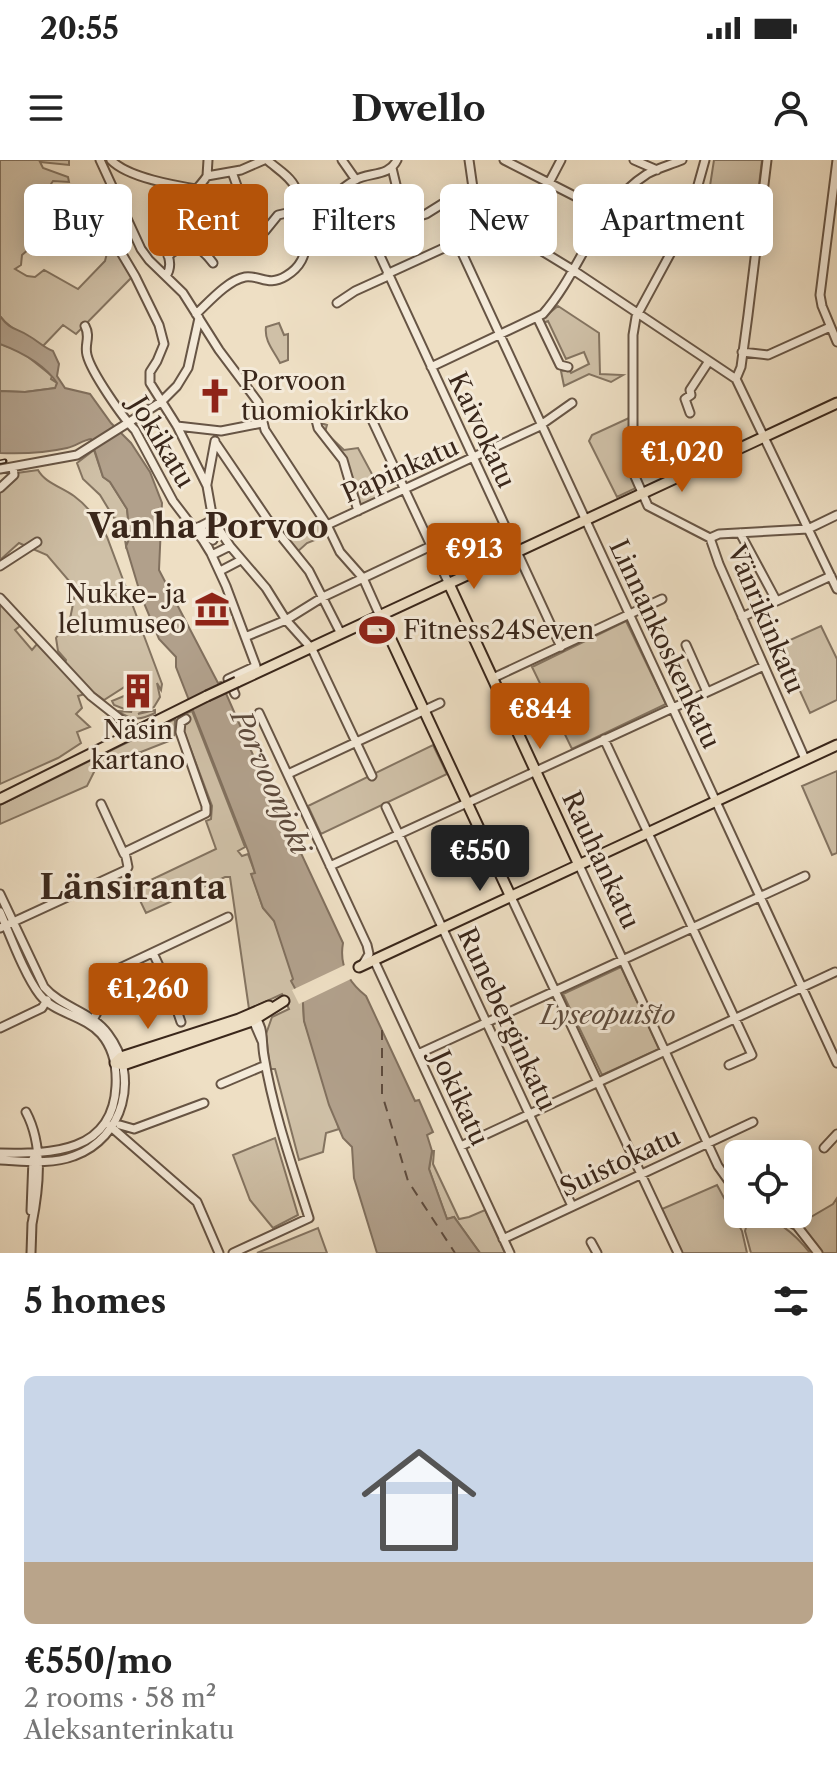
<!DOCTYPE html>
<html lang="en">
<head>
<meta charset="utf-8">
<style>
	:root { --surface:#fff; --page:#f2f2f2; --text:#222; --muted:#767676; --accent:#b45309 }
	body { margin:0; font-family:"Libre Caslon Text",serif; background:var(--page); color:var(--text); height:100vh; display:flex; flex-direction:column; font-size:30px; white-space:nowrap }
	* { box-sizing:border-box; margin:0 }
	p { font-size:26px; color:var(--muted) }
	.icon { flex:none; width:44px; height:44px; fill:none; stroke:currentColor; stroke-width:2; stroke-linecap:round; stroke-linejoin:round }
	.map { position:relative; height:1093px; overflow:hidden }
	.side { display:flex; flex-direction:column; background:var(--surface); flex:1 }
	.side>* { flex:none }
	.banner { position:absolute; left:24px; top:24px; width:790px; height:72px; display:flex; gap:16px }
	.buttons { position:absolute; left:724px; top:980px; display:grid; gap:16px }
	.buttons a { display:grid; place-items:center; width:88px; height:88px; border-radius:12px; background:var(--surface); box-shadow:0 4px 20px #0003; font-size:40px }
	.price { position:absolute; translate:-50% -68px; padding:0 18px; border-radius:8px; background:var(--accent); color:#fff; font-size:26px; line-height:52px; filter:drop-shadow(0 2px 4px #0008) }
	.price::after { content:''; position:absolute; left:50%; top:48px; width:24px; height:18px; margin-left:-12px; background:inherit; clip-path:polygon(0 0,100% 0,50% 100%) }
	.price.current { background:#222; color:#fff }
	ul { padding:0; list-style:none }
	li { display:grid; align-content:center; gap:16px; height:424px; padding:0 24px }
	li span { display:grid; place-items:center; height:248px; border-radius:12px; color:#555 }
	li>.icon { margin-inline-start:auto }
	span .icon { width:144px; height:144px; fill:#fffc; stroke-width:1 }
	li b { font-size:34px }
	h2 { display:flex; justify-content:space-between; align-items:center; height:96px; padding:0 24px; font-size:34px }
	.pill { padding:0 28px; border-radius:12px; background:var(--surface); box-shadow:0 4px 20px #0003; font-size:28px; line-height:72px }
	.pill.current { background:var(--accent); color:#fff }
	.status { display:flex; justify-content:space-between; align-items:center; height:56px; padding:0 40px; background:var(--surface); direction:ltr }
	.status svg { height:22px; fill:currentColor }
	header { display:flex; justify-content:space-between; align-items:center; height:104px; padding:0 24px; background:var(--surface); font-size:36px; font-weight:800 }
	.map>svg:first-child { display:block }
</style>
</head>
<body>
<div class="status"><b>20:55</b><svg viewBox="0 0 49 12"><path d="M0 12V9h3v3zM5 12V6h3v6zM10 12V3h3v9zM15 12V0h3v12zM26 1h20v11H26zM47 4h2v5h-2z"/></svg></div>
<header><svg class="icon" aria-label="menu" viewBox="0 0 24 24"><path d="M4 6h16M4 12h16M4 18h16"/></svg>Dwello<svg class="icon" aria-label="person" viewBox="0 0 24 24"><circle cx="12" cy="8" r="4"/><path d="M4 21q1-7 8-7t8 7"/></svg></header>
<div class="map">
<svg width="837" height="1093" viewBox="0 0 837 1093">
	<rect width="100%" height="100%" fill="#eedfc4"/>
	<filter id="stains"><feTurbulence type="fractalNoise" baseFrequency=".0025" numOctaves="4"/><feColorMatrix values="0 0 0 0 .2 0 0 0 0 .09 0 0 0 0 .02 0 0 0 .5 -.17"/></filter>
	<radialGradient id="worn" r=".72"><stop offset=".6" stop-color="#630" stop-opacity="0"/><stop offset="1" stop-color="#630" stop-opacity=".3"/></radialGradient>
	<path fill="#cfc0a7" stroke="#847461" stroke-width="2" d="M0 0H69V5L40 2 43 8 68 17 69 22 53 21 51 24 48 51 57 54 53 87 49 88 36 83 22 95 21 105 15 109 27 116 35 117 44 110 78 129 105 101 108 89 114 87 133 116 76 174 63 165 42 187C25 172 13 173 0 156Z
		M714 0H762L752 84 747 83 753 33 746 77 703 71Z
		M558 146 599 173 600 214 623 215 611 222 589 214 564 226 561 211 569 210 571 213 589 204 584 192 566 199 548 161 543 163 542 159Z
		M279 163 284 175 288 174V200L280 203C274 191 264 181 266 167Z
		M0 184 22 192 52 216 51 219 57 223 56 228 25 232 0 231Z
		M629 258 632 261 636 328 617 337 589 281 592 275Z
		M314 261 327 265 325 272 344 290 358 288 372 314 377 334 385 332 387 335 360 345 342 292H337Z
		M94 290 103 317 110 322 127 349 130 377 126 386 122 361 114 358 100 335 83 319 77 303Z
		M38 310C45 323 62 327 74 336 89 347 99 361 107 377L162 524 161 530 157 523 160 537 154 547 138 554 155 550V553C141 560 132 561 118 551L132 552 114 545 112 541 131 533 138 543 147 538 137 519 104 540 82 524 64 506 66 500 58 491 56 478 70 459 76 429 47 395 19 383 0 400V331L16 319 17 313Z
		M321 360 330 374 307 383 296 393 286 380Z
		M0 443 20 466 15 470 32 490 37 484 85 534 78 536 82 548 76 554 90 567 77 572 81 583 58 598 0 624Z
		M626 461 666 544 572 589 532 507Z
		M821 466 837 499V540L810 553 779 485Z
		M192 551 245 687 238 691 242 696 248 694 255 713 252 715 263 748 274 760 303 843 304 860 339 969 326 973 323 992 299 1000 275 909H270L266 874 272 857 289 849 282 834 249 849 230 717H225L146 753 134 728 216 689 206 661 211 659 212 646 182 566 188 563 187 553Z
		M175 559 174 579 95 610 87 626 0 664V645Z
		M433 585 447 614 321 674 308 646Z
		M837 611V693L832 695 802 626Z
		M621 807 659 889 602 915 563 834Z
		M275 978 298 1055 273 1068 250 1040 233 995Z
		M432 991H434L433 1004 459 1059 469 1057 485 1050 505 1093H480L454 1057 447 1059 429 1009Z
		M717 1025 742 1071 747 1093H682L662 1049Z
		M837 1038V1093H823L799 1064 833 1044Z
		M750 1054C773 1054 797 1076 810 1093H751L745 1071Z
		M318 1068 327 1093H257Z"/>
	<path fill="#b1a08b" stroke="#81705e" stroke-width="2" d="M0 156C11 171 15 167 29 176 38 181 43 187 53 191L59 204 57 216 65 228 90 234 111 263 131 283 150 312 162 343 159 410 218 523 221 522 264 620 270 617 301 682 299 689 343 783C339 805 348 822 366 836L415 941 419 940 433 972 427 975 432 991 429 1009 447 1059 454 1057 480 1093H377L354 1018 352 987 343 978 329 945 304 861 303 843 291 821 293 819 274 761 263 748 251 714 255 713 248 691 176 507V497L159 479 141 436 126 386 130 377 127 349 110 322 103 317 91 279C83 280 76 286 67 288 45 293 23 294 0 293V231L25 232 55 228 57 223C44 204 21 192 0 184Z"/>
	<path fill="#eedfc4" d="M347 804 353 818 299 844 292 830Z"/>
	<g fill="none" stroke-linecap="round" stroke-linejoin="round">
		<path stroke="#5e4b3d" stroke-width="2" stroke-dasharray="10 8" stroke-linecap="butt" d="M382 870V934L408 1021 455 1093"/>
		<g stroke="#675545" stroke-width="11">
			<path id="minor" d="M100 0 141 89 149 100 183 133 219 190 258 242 265 270 327 365 340 392 363 418 380 456
				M111 0C128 18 178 26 202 30L212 58
				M267 0C276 8 290 16 295 27 299 37 296 49 306 56 326 71 360 71 376 87L561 487
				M342 0 356 20
				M469 0 473 28 492 63
				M504 0 606 52
				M634 0 657 10
				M705 0 688 61 636 157 633 175V312L648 346 710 378 719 374 808 369 837 355
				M837 0 820 135 822 146 837 182
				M392 8 398 33
				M232 12 241 37
				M207 16 208 0
				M244 64 257 75 265 71 278 55 300 50
				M129 65 121 69 116 77V84L135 116 159 165 164 184 157 201 150 212V223L177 266 207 326 213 360 230 386 266 428 286 460 312 489 372 616
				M520 78 561 0
				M369 80 377 65 398 63 426 54 442 44 475 32
				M457 82 837 903
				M168 96C187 80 198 83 213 103
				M387 114 457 82 492 63 501 66 573 110 736 219 837 429
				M166 116C176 102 162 88 165 72 168 54 197 32 207 16L241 10 264 0
				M337 143 355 131 388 116
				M196 154C208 143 228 120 245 117 261 115 268 127 286 116 311 101 303 81 315 59 323 45 341 28 355 20 369 12 389 17 397 0
				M537 157 560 205 568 207
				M85 166C91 177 84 184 87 195 91 212 123 258 135 270L173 341 208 387 226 426 256 506 228 519 235 534
				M742 192 768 195 830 167
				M431 207 543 154C582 110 595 47 647 14 658 8 670 5 682 0
				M736 219 741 207 748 155 767 0
				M690 253 685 239 691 235 690 230 709 201
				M316 260 318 268 343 300 358 351
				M373 262 449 424
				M177 266 221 271 262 263
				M215 282 268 360 309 411 339 470
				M0 309 77 295 161 242 177 226 188 208 199 158
				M207 324 215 281
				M0 328 14 315 13 307
				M213 360 230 386 212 395 196 369 198 367 205 376 213 380 199 367Z
				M327 365 538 267 572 243
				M740 373 776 440
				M710 378 719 404 805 599
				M0 406 37 382
				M220 411 241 400
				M0 438 91 536 134 570
				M742 457 831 416
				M245 477 286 460 323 437 431 386
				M686 485 707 532
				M493 518 662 439
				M259 553 367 785 369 794 363 804
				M604 579 752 895 729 905
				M288 614 440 543
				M101 644 124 694
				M386 647 572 1046
				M579 705 718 1006 738 1034
				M330 706 764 506
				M0 734 44 827C62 848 91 851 108 874 140 916 124 978 74 996 51 1005 24 1001 0 1000
				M511 737 678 1093
				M0 752C10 775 25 816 40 835 55 854 84 855 101 874 113 888 117 908 116 926 113 993 51 994 0 993
				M0 768 126 710 128 707 125 692 206 653V646L180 572 181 562 186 559
				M153 793 169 827 181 862
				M374 800 510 1093
				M252 858 262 881
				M92 862 120 808 228 757
				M0 868 42 848 47 840
				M418 894 805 716
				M221 924 261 907
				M26 952C44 986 39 1028 32 1064
				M120 965 134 969 204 943
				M110 966 197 1042 219 1093
				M461 986 835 812
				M824 988 837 974
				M31 1051 33 999
				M775 1054 797 1066 818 1093
				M503 1079 753 962
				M591 1082 597 1093
				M31 1093 32 1063
				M233 1093 309 1058C292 1005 273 951 264 896 261 880 265 867 253 855"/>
		</g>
		<g stroke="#3a271b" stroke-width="13">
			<path id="major" d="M449 424 579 705
				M380 456 511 737
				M237 522 837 243
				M0 639 207 536
				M359 807 837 585
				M115 903 123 905 252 861 284 841
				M115 903 121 897 239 859 269 846"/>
		</g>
		<use href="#minor" stroke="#f4ead9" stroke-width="7"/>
		<use href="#major" stroke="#eedfc4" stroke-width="9"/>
		<g stroke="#3a271b" stroke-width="5">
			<path id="rail" d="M0 302 5 301"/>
		</g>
		<use href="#rail" stroke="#f4ead9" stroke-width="2" stroke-dasharray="6" stroke-linecap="butt"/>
		<g stroke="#3a271b" stroke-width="13" stroke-linecap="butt">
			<path id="major-bridge" d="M207 536 237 522"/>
		</g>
		<use href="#major-bridge" stroke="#eedfc4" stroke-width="9"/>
	</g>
	<defs>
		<g id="church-bare" transform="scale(2.76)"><path d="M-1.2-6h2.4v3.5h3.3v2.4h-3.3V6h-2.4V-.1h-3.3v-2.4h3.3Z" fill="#8f2418" stroke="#f4ead9" stroke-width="2.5" paint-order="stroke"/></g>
		<g id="museum-bare" transform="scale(2.76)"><path d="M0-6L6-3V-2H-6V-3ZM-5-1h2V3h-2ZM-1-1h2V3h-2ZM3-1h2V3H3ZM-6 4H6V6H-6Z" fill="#8f2418" stroke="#f4ead9" stroke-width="2.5" paint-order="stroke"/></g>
		<g id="stadium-bare" transform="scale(2.76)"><path d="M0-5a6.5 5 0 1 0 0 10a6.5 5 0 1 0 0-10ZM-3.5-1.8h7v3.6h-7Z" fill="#8f2418" stroke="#f4ead9" stroke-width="2.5" paint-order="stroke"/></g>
		<g id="building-bare" transform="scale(2.76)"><path d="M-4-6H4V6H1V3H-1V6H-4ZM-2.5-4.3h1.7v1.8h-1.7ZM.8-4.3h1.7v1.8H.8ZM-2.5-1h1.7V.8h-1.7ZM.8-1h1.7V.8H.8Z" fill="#8f2418" stroke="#f4ead9" stroke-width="2.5" paint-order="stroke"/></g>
	</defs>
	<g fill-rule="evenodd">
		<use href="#church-bare" x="215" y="236"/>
		<use href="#museum-bare" x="212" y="449"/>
		<use href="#stadium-bare" x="377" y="470"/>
		<use href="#building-bare" x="138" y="531"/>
	</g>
	<g text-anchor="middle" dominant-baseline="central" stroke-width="6" stroke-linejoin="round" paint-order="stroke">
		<g font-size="26" fill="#3a271b" stroke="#f4ead9" text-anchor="start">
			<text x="241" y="221">Porvoon<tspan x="241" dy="30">tuomiokirkko</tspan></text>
			<text x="186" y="434" text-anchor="end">Nukke- ja<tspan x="186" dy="30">lelumuseo</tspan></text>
			<text x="403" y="470">Fitness24Seven</text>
			<text x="138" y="570" text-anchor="middle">Näsin<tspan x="138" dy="30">kartano</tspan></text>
		</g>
		<g font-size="26" fill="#3a271b" stroke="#f4ead9">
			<text transform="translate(482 270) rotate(65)">Kaivokatu</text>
			<text transform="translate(162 282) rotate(59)">Jokikatu</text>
			<text transform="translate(400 310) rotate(-24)">Papinkatu</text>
			<text transform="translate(766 459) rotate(67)">Vänrikinkatu</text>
			<text transform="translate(665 484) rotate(65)">Linnankoskenkatu</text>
			<text transform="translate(601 700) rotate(65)">Rauhankatu</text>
			<text transform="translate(507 859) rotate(65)">Runeberginkatu</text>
			<text transform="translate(460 938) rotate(65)">Jokikatu</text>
			<text transform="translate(620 1002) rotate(-25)">Suistokatu</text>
		</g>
		<g font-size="26" font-style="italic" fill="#5f4d3e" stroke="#f4ead9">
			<text x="608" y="855">Lyseopuisto</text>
		</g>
		<g font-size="28" font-style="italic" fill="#5e4b3d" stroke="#f4ead9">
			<text transform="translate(271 622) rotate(66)">Porvoonjoki</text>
		</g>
		<g font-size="34" font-weight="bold" fill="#3a271b" stroke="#f4ead9">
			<text x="208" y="366">Vanha Porvoo</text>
			<text x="133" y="727">Länsiranta</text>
		</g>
	</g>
	<rect width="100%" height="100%" filter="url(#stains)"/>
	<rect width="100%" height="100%" fill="url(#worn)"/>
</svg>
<div class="buttons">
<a><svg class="icon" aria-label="locate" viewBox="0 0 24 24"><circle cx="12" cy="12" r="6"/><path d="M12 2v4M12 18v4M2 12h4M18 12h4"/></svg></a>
</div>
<b class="price" style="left:682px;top:334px">€1,020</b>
<b class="price" style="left:474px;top:431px">€913</b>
<b class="price" style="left:540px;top:591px">€844</b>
<b class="price current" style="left:480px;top:733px">€550</b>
<b class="price" style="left:148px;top:871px">€1,260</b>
<div class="banner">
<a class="pill">Buy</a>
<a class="pill current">Rent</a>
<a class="pill">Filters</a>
<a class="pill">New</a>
<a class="pill">Apartment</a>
</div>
</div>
<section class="side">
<h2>5 homes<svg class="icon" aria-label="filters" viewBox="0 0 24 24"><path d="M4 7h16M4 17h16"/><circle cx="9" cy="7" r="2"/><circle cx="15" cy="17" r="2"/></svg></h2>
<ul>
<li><span style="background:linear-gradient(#c9d6e8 75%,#b9a48a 0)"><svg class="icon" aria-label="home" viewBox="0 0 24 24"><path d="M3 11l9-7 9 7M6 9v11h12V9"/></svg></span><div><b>€550/mo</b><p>2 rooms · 58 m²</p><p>Aleksanterinkatu</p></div></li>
</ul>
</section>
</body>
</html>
